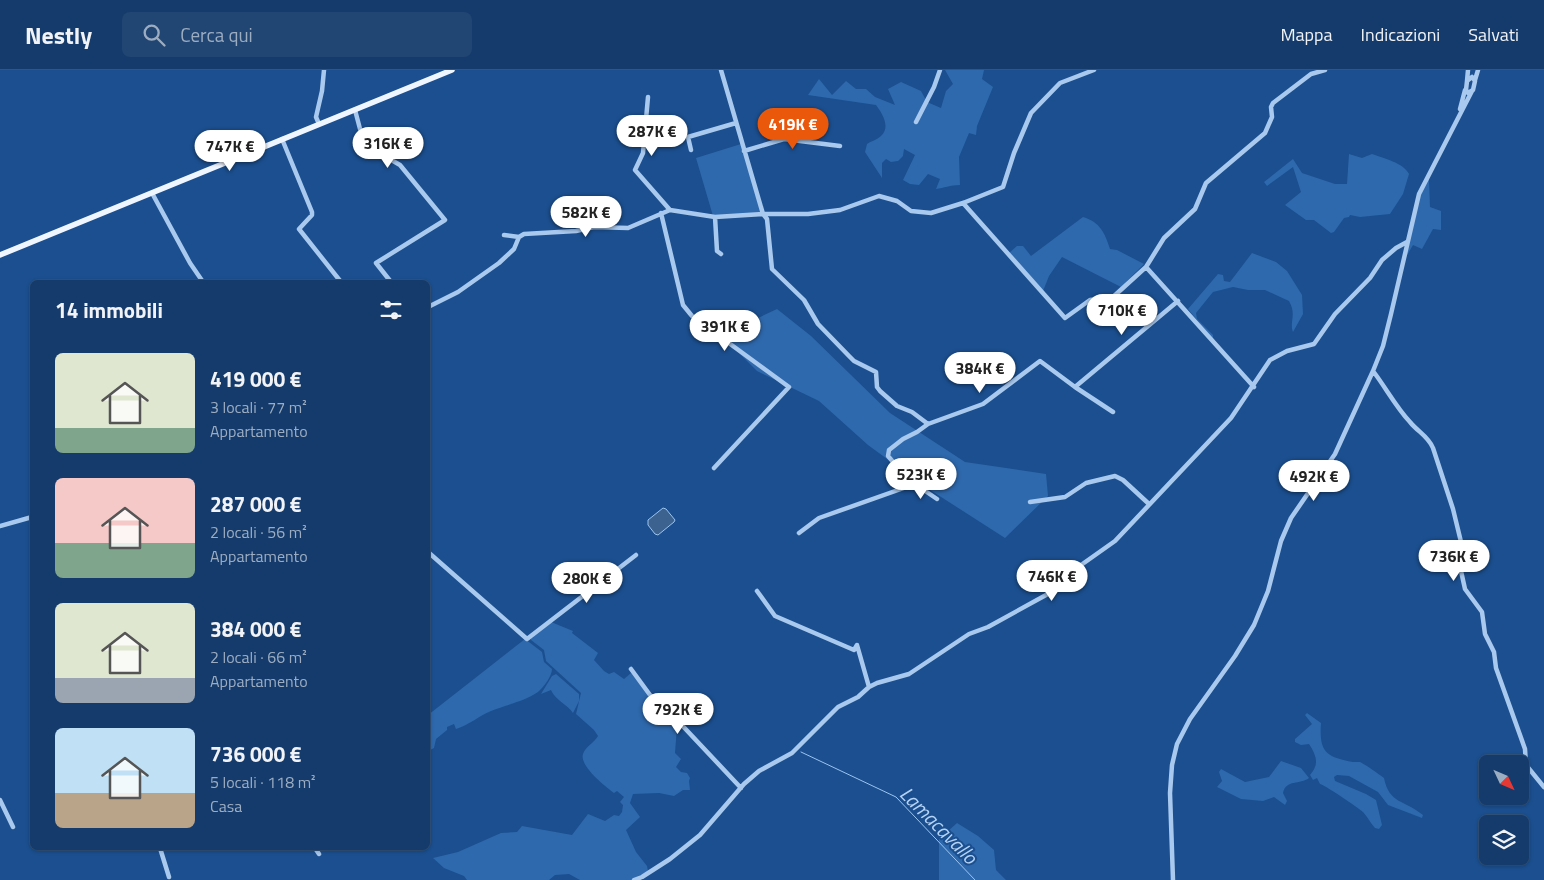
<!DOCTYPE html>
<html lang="it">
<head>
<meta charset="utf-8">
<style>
	:root { --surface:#143b6b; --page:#214673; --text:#f1f3f6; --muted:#9dadc1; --line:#33557e; --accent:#ea580c }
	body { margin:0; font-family:"Titillium Web",sans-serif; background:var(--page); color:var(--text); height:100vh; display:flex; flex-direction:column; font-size:19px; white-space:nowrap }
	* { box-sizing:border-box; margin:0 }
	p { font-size:16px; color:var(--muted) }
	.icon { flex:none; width:28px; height:28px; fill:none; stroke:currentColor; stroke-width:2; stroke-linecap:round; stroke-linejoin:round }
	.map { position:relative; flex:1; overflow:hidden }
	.panel { position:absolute; left:30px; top:210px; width:400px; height:570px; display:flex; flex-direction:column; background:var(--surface); border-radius:8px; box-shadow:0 1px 4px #0004,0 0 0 1px var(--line) }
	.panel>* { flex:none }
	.needle { width:32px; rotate:134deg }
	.controls { position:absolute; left:1479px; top:685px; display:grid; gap:10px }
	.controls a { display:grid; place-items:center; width:50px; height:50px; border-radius:8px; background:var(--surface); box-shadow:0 1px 4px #0004,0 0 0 1px var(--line); font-size:25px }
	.price { position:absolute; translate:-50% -42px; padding:0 11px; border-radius:18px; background:#fff; color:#222; font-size:16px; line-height:32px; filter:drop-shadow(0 1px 2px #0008) }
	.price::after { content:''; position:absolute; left:50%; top:30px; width:15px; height:11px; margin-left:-8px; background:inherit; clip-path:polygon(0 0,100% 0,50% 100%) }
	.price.current { background:var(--accent); color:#fff }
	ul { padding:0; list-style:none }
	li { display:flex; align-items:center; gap:15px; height:125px; padding:0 25px }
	li span { display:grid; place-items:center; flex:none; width:140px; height:100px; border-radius:8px; color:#555 }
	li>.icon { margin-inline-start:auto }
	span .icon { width:60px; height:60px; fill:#fffc; stroke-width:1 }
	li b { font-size:21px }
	h2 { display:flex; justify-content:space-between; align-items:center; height:60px; padding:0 25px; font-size:21px }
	header { display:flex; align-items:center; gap:30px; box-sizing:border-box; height:70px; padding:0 25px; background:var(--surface); border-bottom:1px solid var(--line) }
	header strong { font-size:24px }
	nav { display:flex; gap:28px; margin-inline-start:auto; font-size:18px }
	.search { width:350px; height:45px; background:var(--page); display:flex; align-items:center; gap:12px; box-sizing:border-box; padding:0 18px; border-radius:8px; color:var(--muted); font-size:19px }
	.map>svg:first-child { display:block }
</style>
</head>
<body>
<header>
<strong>Nestly</strong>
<div class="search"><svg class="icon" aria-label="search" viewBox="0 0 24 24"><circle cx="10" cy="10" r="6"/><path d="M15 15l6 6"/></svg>Cerca qui</div>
<nav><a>Mappa</a><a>Indicazioni</a><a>Salvati</a></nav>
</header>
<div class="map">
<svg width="1544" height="810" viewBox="0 0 1544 810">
	<rect width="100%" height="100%" fill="#1b4f8f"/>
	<path fill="#2e69ad" d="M945 0H984L982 9 993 17 977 56 976 65 969 63 959 87 960 115C950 115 944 118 936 119L940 109 928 104 919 115 910 114 903 110 915 85 904 79 903 86 898 91 891 92 886 89 882 93V108L865 82 867 74C871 71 877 70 881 66 891 57 882 43 876 35L808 25 819 9 832 25 846 11 856 19H866L875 27 895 35 888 19 901 12 921 21 927 32 941 38 946 21 953 14Z
		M741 74 763 144 713 146 696 88Z
		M1349 84 1362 88 1372 84C1383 88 1404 93 1409 104L1403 124 1390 144 1360 147 1350 145 1349 147 1344 148 1334 162 1331 163 1314 150H1306L1285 135 1301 122 1293 97 1267 116 1264 112 1293 89 1302 103 1335 114H1347Z
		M1427 109 1429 110 1430 137 1441 141V160L1433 159 1422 179 1413 175 1406 187 1414 141Z
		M1083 147C1100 152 1105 163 1110 179L1117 180 1144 194 1121 217 1062 187 1049 206 1043 221 1009 183 1017 176H1023L1031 186Z
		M1252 183 1276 192 1287 201 1302 225 1303 244 1293 262C1289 252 1297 245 1289 231L1265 220H1248L1233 217 1213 222 1196 243 1197 249 1213 265V268L1229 289 1188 239 1218 204 1223 205 1224 211 1230 212Z
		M777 239 811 266 890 343 965 392 1046 404 1048 426 1005 468 924 416 868 375 819 331 757 301 727 271 739 257Z
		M551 552 573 561 572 563 598 583 594 590 604 601 609 604 614 602 624 609 631 603 663 639 661 641 664 644 670 645 681 656 677 657 675 683 681 689 676 697 681 702 687 703 690 708 689 711 690 720H683L674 726 659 723 633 724 630 733 640 747 626 760 636 782 647 796 648 801 631 810H580L569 804 555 805 549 810H467L464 806 444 798 433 788 458 782 501 763 517 762 522 756 572 765 588 744 605 751 614 745 619 746 622 742 623 735 620 732 624 727 617 721 614 723C606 717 579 696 583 684 585 677 594 673 598 666L594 660 576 644 581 623 546 591 544 580 531 570V568Z
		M525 569 542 582 544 592 552 599C552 606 544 617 538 622 525 631 506 635 491 641 479 646 469 655 456 659L454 654 447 657V660L436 669 434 678 428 681V645Z
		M556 604 579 624V631L573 643C567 634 555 630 551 620L541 624 552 606Z
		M1307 643 1321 653C1319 681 1325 687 1353 692 1353 692 1360 692 1360 692 1368 696 1377 703 1384 708 1389 734 1405 730 1423 745L1422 748 1388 735 1378 722 1349 706 1337 705 1334 707 1335 711 1366 724 1376 730 1382 755 1379 759 1375 758C1370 753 1368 747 1363 742 1359 738 1323 714 1320 714L1317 708 1313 710 1310 705C1320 694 1316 685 1309 674L1301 675 1295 672V669L1312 654 1305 645Z
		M1281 691 1301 698 1309 708C1300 715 1286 709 1283 723L1287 731 1285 735 1274 727 1263 731 1241 729 1217 717 1222 711 1219 702 1221 699 1245 712 1269 707Z
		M957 753 978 766 994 780 996 800 1006 810H939V769Z"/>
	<path fill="#3c6290" stroke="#9cc4f0" d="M663 438 666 439 675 450 674 452 658 465 655 464 648 455V450Z"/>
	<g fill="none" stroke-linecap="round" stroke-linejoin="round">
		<path stroke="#9cc4f0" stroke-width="1" d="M801 682 896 727 975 810"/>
		<path stroke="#a9c9ee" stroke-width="4.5" d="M721 0 763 144 767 149 772 199 804 230 818 254 849 286 854 291 876 302 877 317 880 321 897 336 912 342 928 354
			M1472 7 1475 11 1473 20 1468 23 1466 20 1467 11Z
			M1475 10 1478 0
			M1467 11 1468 0
			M648 27 643 83 635 100 670 140
			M1460 39 1465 20
			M355 40 364 74 400 95 445 150 376 193 391 212
			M916 52 934 17 940 0
			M319 54 316 47 322 21 324 0
			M282 69 312 142V145L299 159 341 212
			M691 80 688 67 736 53
			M744 81 784 69 840 76
			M152 123 190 193 203 212
			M963 133 1065 248 1090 230 1113 227 1146 197 1164 168 1195 139 1206 113 1265 63 1272 47 1271 37 1273 33 1311 4 1325 0
			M661 143 683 235 692 246 789 317 714 398
			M715 147 717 181 721 184
			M504 165 519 167
			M1146 197 1254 317
			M428 237 458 222 499 193 514 179 519 167 524 164 576 161 594 157 628 158 670 140 715 147 763 144H808L840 140 879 126 897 131 911 141 931 143 963 133 1003 117 1014 83 1031 43 1060 13 1094 0
			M1373 301C1386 318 1396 337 1410 352 1418 362 1428 366 1433 378L1453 439 1462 476 1461 501 1465 519 1482 542 1485 564 1494 582 1496 598 1525 679 1526 695 1544 717
			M1075 317 1178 231
			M915 414 937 429
			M1030 432 1065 427 1086 413 1115 406 1123 410 1149 434
			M0 456 32 447
			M799 463 819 448 915 414V411L894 393 888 386 889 380 903 369 917 362 928 354 983 334 1040 291 1075 317 1113 342
			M428 482 527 569 636 485
			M757 521 775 546 854 580 857 575 869 617
			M631 599 650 625 662 634 741 718
			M0 730 13 757
			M160 778 169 807
			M315 778 319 784
			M634 810 642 807 670 789 700 765 744 714 759 701 792 683 838 637 858 627 869 617 877 613 909 604 969 564 988 557 1046 525 1074 500 1115 471 1231 348 1270 290 1287 281 1314 274 1335 244 1370 208 1382 190 1396 178 1407 172
			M1173 810 1170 723 1172 695 1177 674 1190 649 1235 586 1254 555 1268 521 1281 471 1291 448 1335 384 1373 301 1383 276 1391 244 1419 124 1472 21"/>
		<path stroke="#f0f6ff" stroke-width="5.5" d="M0 185 452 0"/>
	</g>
	<g text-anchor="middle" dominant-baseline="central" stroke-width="4" stroke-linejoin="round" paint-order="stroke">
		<g font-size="20" font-style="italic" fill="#b5d3f5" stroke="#1b4f8f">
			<text transform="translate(939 755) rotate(45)">Lamacavallo</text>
		</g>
	</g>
</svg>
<div class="controls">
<a><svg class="needle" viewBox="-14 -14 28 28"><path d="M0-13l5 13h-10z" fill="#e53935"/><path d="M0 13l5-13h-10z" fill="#9dadc1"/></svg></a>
<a><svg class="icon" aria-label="layers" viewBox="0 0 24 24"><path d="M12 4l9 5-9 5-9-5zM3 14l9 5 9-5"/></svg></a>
</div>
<b class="price current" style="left:793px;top:80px">419K €</b>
<b class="price" style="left:652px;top:87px">287K €</b>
<b class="price" style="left:388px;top:99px">316K €</b>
<b class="price" style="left:230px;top:102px">747K €</b>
<b class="price" style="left:586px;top:168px">582K €</b>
<b class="price" style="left:1122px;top:266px">710K €</b>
<b class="price" style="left:725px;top:282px">391K €</b>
<b class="price" style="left:980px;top:324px">384K €</b>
<b class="price" style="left:921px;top:430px">523K €</b>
<b class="price" style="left:1314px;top:432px">492K €</b>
<b class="price" style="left:1454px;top:512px">736K €</b>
<b class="price" style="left:1052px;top:532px">746K €</b>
<b class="price" style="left:587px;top:534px">280K €</b>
<b class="price" style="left:678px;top:665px">792K €</b>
<section class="panel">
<h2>14 immobili<svg class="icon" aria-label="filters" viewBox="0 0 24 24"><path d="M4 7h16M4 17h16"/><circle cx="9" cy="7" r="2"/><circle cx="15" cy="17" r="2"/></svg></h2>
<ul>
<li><span style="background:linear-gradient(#dfe7d0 75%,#7fa58c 0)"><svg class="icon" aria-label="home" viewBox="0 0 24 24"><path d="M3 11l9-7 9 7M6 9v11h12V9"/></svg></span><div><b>419 000 €</b><p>3 locali · 77 m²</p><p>Appartamento</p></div></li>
<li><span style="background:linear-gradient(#f6c9c9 65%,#7fa58c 0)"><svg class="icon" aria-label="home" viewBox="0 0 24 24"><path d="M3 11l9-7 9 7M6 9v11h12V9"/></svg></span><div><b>287 000 €</b><p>2 locali · 56 m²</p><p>Appartamento</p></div></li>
<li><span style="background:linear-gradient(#dfe7d0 75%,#9aa5b1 0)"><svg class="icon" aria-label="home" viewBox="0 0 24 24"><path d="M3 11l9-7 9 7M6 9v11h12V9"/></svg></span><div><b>384 000 €</b><p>2 locali · 66 m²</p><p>Appartamento</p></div></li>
<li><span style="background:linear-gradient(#bfe0f5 65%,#b9a48a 0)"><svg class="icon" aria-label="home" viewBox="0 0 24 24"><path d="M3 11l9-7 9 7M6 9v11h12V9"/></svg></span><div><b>736 000 €</b><p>5 locali · 118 m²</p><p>Casa</p></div></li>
</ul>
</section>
</div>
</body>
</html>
